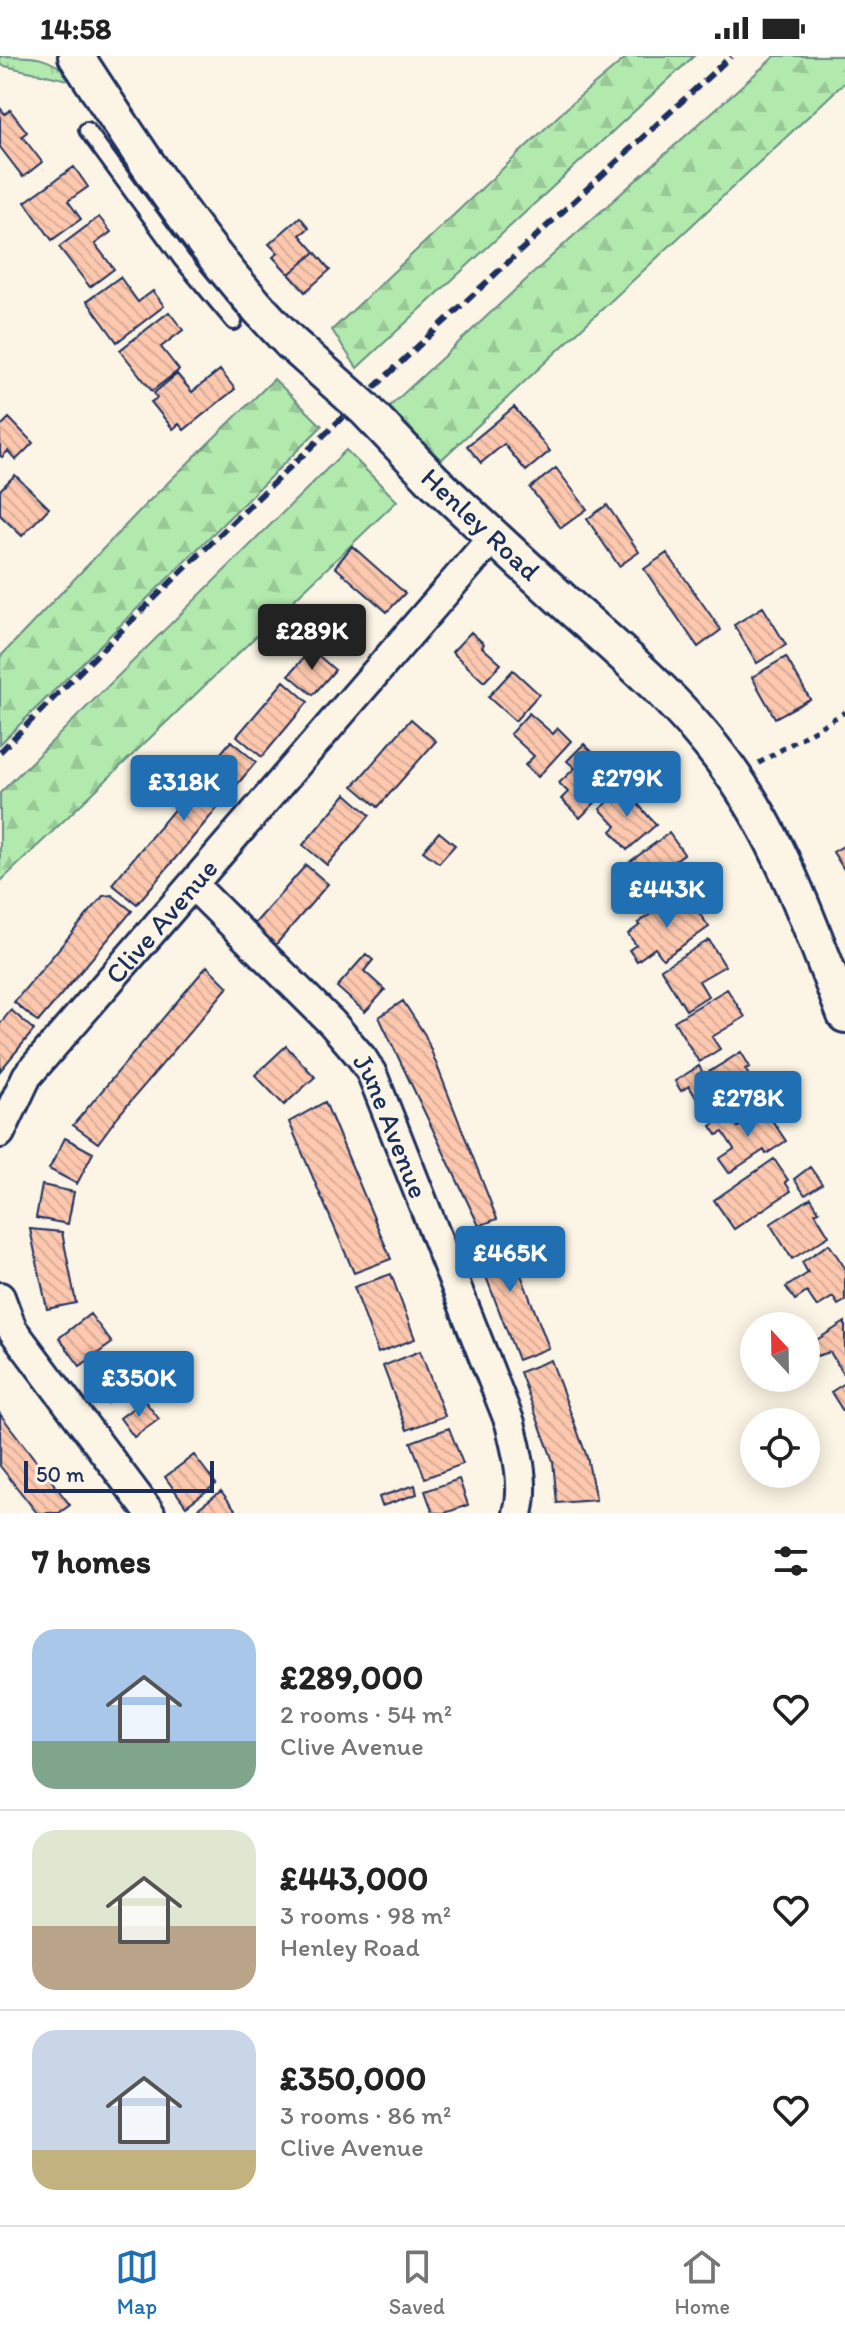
<!DOCTYPE html>
<html lang="en">
<head>
<meta charset="utf-8">
<style>
	:root { --surface:#fff; --page:#f2f2f2; --text:#222; --muted:#767676; --line:#e0e0e0; --accent:#1f6fb2 }
	body { margin:0; font-family:Itim,sans-serif; background:var(--page); color:var(--text); height:100vh; display:flex; flex-direction:column; font-size:30px; white-space:nowrap }
	* { box-sizing:border-box; margin:0 }
	p { font-size:26px; color:var(--muted) }
	.icon { flex:none; width:44px; height:44px; fill:none; stroke:currentColor; stroke-width:2; stroke-linecap:round; stroke-linejoin:round }
	.map { position:relative; height:1457px; overflow:hidden }
	.sheet { display:flex; flex-direction:column; background:var(--surface); flex:1 }
	.sheet>* { flex:none }
	.needle { width:52px; rotate:338deg }
	.controls { position:absolute; left:740px; top:1256px; display:grid; gap:16px }
	.controls a { display:grid; place-items:center; width:80px; height:80px; border-radius:50%; background:var(--surface); box-shadow:0 4px 20px #0003; font-size:40px }
	.scale { position:absolute; left:24px; bottom:20px; width:190px; box-sizing:border-box; padding-left:8px; border:4px solid #1b2f5e; border-top:0; font-size:22px; line-height:28px; white-space:nowrap; color:#1b2f5e; -webkit-text-stroke:6px #fcf5e5; paint-order:stroke }
	.price { position:absolute; translate:-50% -68px; padding:0 18px; border-radius:8px; background:var(--accent); color:#fff; font-size:26px; line-height:52px; filter:drop-shadow(0 2px 4px #0008) }
	.price::after { content:''; position:absolute; left:50%; top:48px; width:24px; height:18px; margin-left:-12px; background:inherit; clip-path:polygon(0 0,100% 0,50% 100%) }
	.price.on { background:#222; color:#fff }
	ul { padding:0; list-style:none }
	li { display:flex; align-items:center; gap:24px; height:200px; padding:0 32px }
	li+li { border-top:2px solid var(--line) }
	li span { display:grid; place-items:center; flex:none; width:224px; height:160px; border-radius:24px; color:#555 }
	li>.icon { margin-inline-start:auto }
	span .icon { width:96px; height:96px; fill:#fffc; stroke-width:1 }
	li b { font-size:34px }
	h2 { display:flex; justify-content:space-between; align-items:center; height:96px; padding:0 32px; font-size:34px }
	.status { display:flex; justify-content:space-between; align-items:center; height:56px; padding:0 40px; background:var(--surface); direction:ltr }
	.status svg { height:22px; fill:currentColor }
	.tab-bar { display:flex; justify-content:space-around; align-items:center; height:112px; border-top:2px solid var(--line); background:var(--surface); font-size:22px; color:var(--muted) }
	.tab-bar a { display:grid; justify-items:center; gap:4px }
	.tab-bar .on { color:var(--accent) }
	.map>svg:first-child { display:block }
</style>
</head>
<body>
<div class="status"><b>14:58</b><svg viewBox="0 0 49 12"><path d="M0 12V9h3v3zM5 12V6h3v6zM10 12V3h3v9zM15 12V0h3v12zM26 1h20v11H26zM47 4h2v5h-2z"/></svg></div>
<div class="map">
<svg width="845" height="1457" viewBox="0 0 845 1457">
	<defs>
		<pattern id="grass-tufts" width="24" height="20" patternUnits="userSpaceOnUse" patternTransform="scale(2)"><rect width="24" height="20" fill="#b2e9ac"/><path d="M3 7l-1-3M5 7V3M7 7l1-3M15 17l-1-3M17 17v-4M19 17l1-3" fill="none" stroke="#98c896"/></pattern>
		<pattern id="forest-firs" width="22" height="20" patternUnits="userSpaceOnUse" patternTransform="scale(2)"><rect width="22" height="20" fill="#b2e9ac"/><path d="M5 1l3.5 6h-7zM16 11l3.5 6h-7z" fill="#98c896"/></pattern>
		<pattern id="building-back-hatch" width="6" height="6" patternUnits="userSpaceOnUse" patternTransform="scale(2)"><rect width="6" height="6" fill="#fdc8ae"/><path d="M-1 5l2 2M0 0l6 6M5-1l2 2" fill="none" stroke="#d8ac98"/></pattern>
	</defs>
	<rect width="100%" height="100%" fill="#fcf5e5"/>
	<filter id="ink" filterUnits="userSpaceOnUse"><feTurbulence type="fractalNoise" baseFrequency=".0125" numOctaves="2"/><feDisplacementMap in="SourceGraphic" scale="16" xChannelSelector="R" yChannelSelector="G"/><feConvolveMatrix kernelMatrix="1 2 1 2 8 2 1 2 1" color-interpolation-filters="sRGB"/></filter>
	<g filter="url(#ink)">
		<path fill="url(#grass-tufts)" stroke="#668c85" stroke-width="2" d="M0 0C34 0 49 0 72 21L68 24 0 9Z"/>
		<path fill="url(#forest-firs)" stroke="#668c85" stroke-width="2" d="M628 0H694L357 312 332 274 571 48Z
			M775 0H845V26L441 404 389 351 570 183Z
			M274 323 322 370 0 688V601L144 450Z
			M346 394 397 445 0 826V737Z"/>
		<path fill="url(#building-back-hatch)" stroke="#1b2f5e" stroke-width="2" d="M0 52 5 58 10 54 27 76 22 80 42 106 23 121 0 91Z
			M74 111 88 131 68 145 81 163 52 184 25 146Z
			M99 161 111 176 95 188 114 213 90 231 59 191Z
			M300 161 309 172 300 179 315 196 289 218 273 201 278 197 269 188Z
			M315 196 330 214 305 236 289 218Z
			M120 221 138 246 153 235 164 250 117 286 87 245Z
			M169 256 183 274 161 291 179 314 152 335 120 294Z
			M220 314 235 333 184 374 179 368 173 373 151 346 157 342 154 337 177 318 192 336Z
			M514 351 550 395 526 415 504 388 481 407 467 390Z
			M9 362 33 387 16 404 8 395 2 401 0 400V371Z
			M556 412 587 453 561 472 530 432Z
			M15 419 49 452 22 480 0 459V434Z
			M607 449 639 496 619 510 587 463Z
			M352 490 405 537 387 556 335 511Z
			M667 497 721 574 698 591 644 513Z
			M763 551 786 589 757 607 734 569Z
			M471 576 484 588 482 591 501 608 484 626 452 596Z
			M311 593 335 614 313 639 289 619Z
			M786 601 810 643 775 662 752 621Z
			M513 614 539 638 515 665 488 641Z
			M284 625 308 646 262 701 237 680Z
			M529 657 553 678 558 672 571 685 538 721 525 709 534 700 510 678Z
			M411 663 436 685 378 751 353 730Z
			M231 685 256 706 137 848 112 828Z
			M584 688 619 722 580 762 561 743 568 736 559 727 575 712 567 705Z
			M624 732 656 769 627 794 611 775 616 770 600 753Z
			M346 738 370 759 327 809 303 789Z
			M439 776 455 789 439 807 423 795Z
			M669 777 684 798 670 808 680 821 641 850 616 816Z
			M845 789V815L833 796Z
			M306 809 328 828 273 892 250 873Z
			M112 839 132 855 38 966 14 946 103 840Z
			M678 839 689 855 695 851 709 871 663 903 655 892 637 905 629 894 636 889 628 878 640 869 638 867Z
			M709 884 725 910 699 925 708 940 686 954 661 913Z
			M366 898 373 904 364 915 385 934 365 956 337 931Z
			M207 910 228 931 118 1060 98 1087 73 1069Z
			M727 933 745 961 712 981 720 993 699 1006 674 965Z
			M403 945 425 979 497 1163 479 1170 379 961Z
			M11 954 34 974 0 1015V968Z
			M286 990 315 1021 284 1049 255 1019Z
			M741 996 750 1011 745 1013 757 1033 721 1056 717 1049 705 1056 689 1030 681 1035 675 1025 699 1010 704 1019Z
			M325 1046 391 1203 354 1217 289 1066Z
			M765 1054 786 1085 766 1098 764 1094 729 1117 719 1103 734 1093 723 1076 717 1079 711 1070 730 1058 738 1071Z
			M65 1082 93 1097 77 1128 49 1113Z
			M774 1103 788 1124 785 1126 791 1135 734 1173 714 1144Z
			M810 1111 822 1128 805 1139 794 1123Z
			M42 1129 74 1136 68 1168 36 1162Z
			M811 1142 819 1155 815 1157 829 1180 792 1203 770 1168Z
			M503 1172 549 1292 518 1304 472 1184Z
			M30 1173 62 1176 76 1247 47 1253Z
			M829 1188 845 1212V1245L838 1249 833 1241 817 1251 807 1236 795 1244 786 1231 808 1217 802 1206Z
			M391 1218 415 1283 378 1297 354 1231Z
			M90 1258 112 1287 80 1310 59 1282Z
			M845 1266V1316L843 1317 830 1296 817 1300 811 1290 815 1285Z
			M420 1295 445 1360 407 1374 383 1310Z
			M551 1304 587 1401 596 1444 557 1447 553 1405 520 1316Z
			M113 1305 131 1329 108 1347 89 1323Z
			M845 1327V1358L831 1336Z
			M144 1344 159 1363 134 1381 120 1362Z
			M0 1358 70 1449 59 1457H37L0 1410Z
			M449 1372 463 1408 425 1422 411 1386Z
			M194 1399 216 1428 186 1450 165 1421Z
			M459 1423 468 1449 445 1457H433L425 1435Z
			M415 1429 417 1438 382 1450 379 1441Z
			M221 1435 238 1457H192Z"/>
		<g fill="none" stroke-linecap="round" stroke-linejoin="round">
			<g stroke="#1b2f5e" stroke-width="20">
				<path id="service" d="M87 74 182 204 234 266"/>
			</g>
			<g stroke="#1b2f5e" stroke-width="34">
				<g id="minor">
					<path id="s1" d="M193 829 332 967 362 1002 372 1018 510 1367C517 1395 526 1429 518 1457"/>
					<path id="s2" d="M0 1077 27 1020 493 481"/>
					<path d="M0 1241 12 1273 150 1457"/>
				</g>
			</g>
			<g stroke="#1b2f5e" stroke-width="40">
				<path id="tertiary" d="M76 0C141 100 206 201 290 286
					M433 424C478 467 525 510 571 552 631 605 690 656 735 722 785 794 813 878 845 959"/>
			</g>
			<path stroke="#1b2f5e" stroke-width="5" stroke-dasharray="6 6" stroke-linecap="butt" d="M759 707 845 656"/>
			<use href="#service" stroke="#fcf5e5" stroke-width="14"/>
			<use href="#minor" stroke="#fcf5e5" stroke-width="28"/>
			<use href="#tertiary" stroke="#fcf5e5" stroke-width="34"/>
			<path stroke="#1b2f5e" stroke-width="6" stroke-dasharray="12 6" stroke-linecap="butt" d="M0 696C236 456 484 228 731 0"/>
			<g stroke="#1b2f5e" stroke-width="40" stroke-linecap="butt">
				<path id="tertiary-bridge" d="M290 286 365 353 433 424"/>
			</g>
			<use href="#tertiary-bridge" stroke="#fcf5e5" stroke-width="34"/>
		</g>
	</g>
	<g text-anchor="middle" dominant-baseline="central" stroke-width="6" stroke-linejoin="round" paint-order="stroke">
		<g font-size="28" fill="#1b2f5e" stroke="#fcf5e5">
			<text transform="translate(481 468) rotate(43)">Henley Road</text>
			<text stroke="none"><textPath href="#s2" startOffset="268">Clive Avenue</textPath></text>
			<text stroke="none"><textPath href="#s1" startOffset="316">June Avenue</textPath></text>
		</g>
	</g>
</svg>
<div class="controls">
<a><svg class="needle" viewBox="-14 -14 28 28"><path d="M0-13l5 13h-10z" fill="#e53935"/><path d="M0 13l5-13h-10z" fill="#767676"/></svg></a>
<a><svg class="icon" aria-label="locate" viewBox="0 0 24 24"><circle cx="12" cy="12" r="6"/><path d="M12 2v4M12 18v4M2 12h4M18 12h4"/></svg></a>
</div>
<div class="scale">50 m</div>
<b class="price on" style="left:312px;top:616px">£289K</b>
<b class="price" style="left:627px;top:763px">£279K</b>
<b class="price" style="left:184px;top:767px">£318K</b>
<b class="price" style="left:667px;top:874px">£443K</b>
<b class="price" style="left:748px;top:1083px">£278K</b>
<b class="price" style="left:510px;top:1238px">£465K</b>
<b class="price" style="left:139px;top:1363px">£350K</b>
</div>
<section class="sheet">
<h2>7 homes<svg class="icon" aria-label="filters" viewBox="0 0 24 24"><path d="M4 7h16M4 17h16"/><circle cx="9" cy="7" r="2"/><circle cx="15" cy="17" r="2"/></svg></h2>
<ul>
<li><span style="background:linear-gradient(#a9c7e8 70%,#7fa58c 0)"><svg class="icon" aria-label="home" viewBox="0 0 24 24"><path d="M3 11l9-7 9 7M6 9v11h12V9"/></svg></span><div><b>£289,000</b><p>2 rooms · 54 m²</p><p>Clive Avenue</p></div><svg class="icon" aria-label="heart" viewBox="0 0 24 24"><path d="M12 20l-8-8c-3-5 5-10 8-4 3-6 11-1 8 4z"/></svg></li>
<li><span style="background:linear-gradient(#dfe7d0 60%,#b9a48a 0)"><svg class="icon" aria-label="home" viewBox="0 0 24 24"><path d="M3 11l9-7 9 7M6 9v11h12V9"/></svg></span><div><b>£443,000</b><p>3 rooms · 98 m²</p><p>Henley Road</p></div><svg class="icon" aria-label="heart" viewBox="0 0 24 24"><path d="M12 20l-8-8c-3-5 5-10 8-4 3-6 11-1 8 4z"/></svg></li>
<li><span style="background:linear-gradient(#c9d6e8 75%,#c2b280 0)"><svg class="icon" aria-label="home" viewBox="0 0 24 24"><path d="M3 11l9-7 9 7M6 9v11h12V9"/></svg></span><div><b>£350,000</b><p>3 rooms · 86 m²</p><p>Clive Avenue</p></div><svg class="icon" aria-label="heart" viewBox="0 0 24 24"><path d="M12 20l-8-8c-3-5 5-10 8-4 3-6 11-1 8 4z"/></svg></li>
</ul>
</section>
<nav class="tab-bar">
<a class="on"><svg class="icon" aria-label="map" viewBox="0 0 24 24"><path d="M3 6l6-2 6 2 6-2v14l-6 2-6-2-6 2zM9 4v14M15 6v14"/></svg>Map</a>
<a><svg class="icon" aria-label="saved" viewBox="0 0 24 24"><path d="M7 4h10v16l-5-4-5 4z"/></svg>Saved</a>
<a><svg class="icon" aria-label="home" viewBox="0 0 24 24"><path d="M3 11l9-7 9 7M6 9v11h12V9"/></svg>Home</a>
</nav>
</body>
</html>
